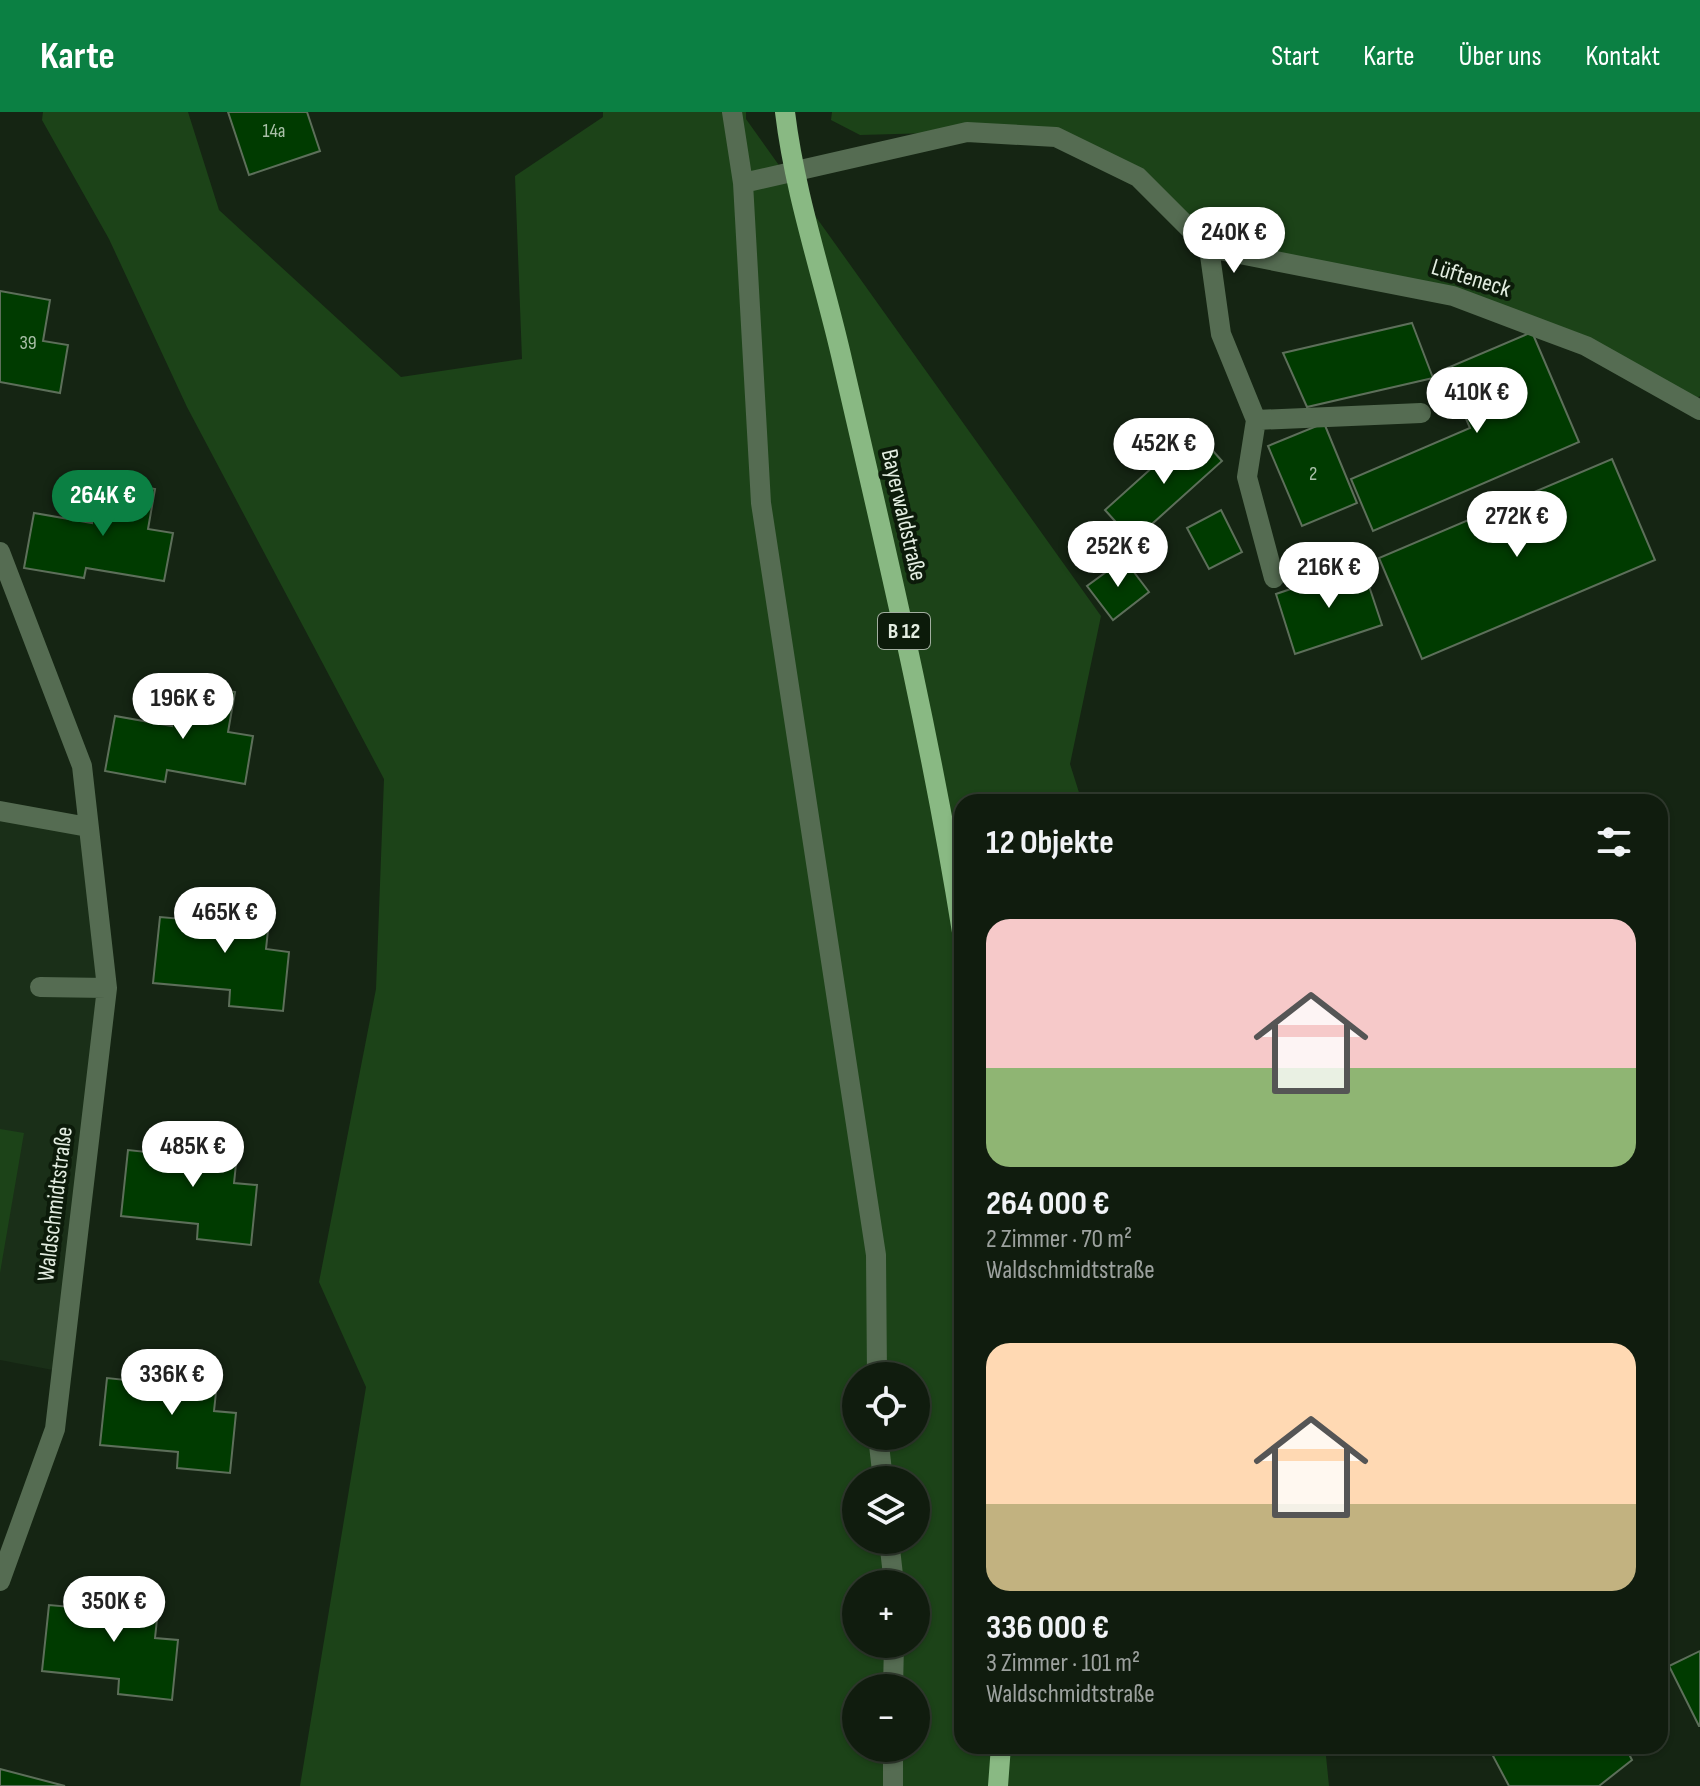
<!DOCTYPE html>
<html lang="de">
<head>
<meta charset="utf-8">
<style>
	:root { --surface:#101c0e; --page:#1e291c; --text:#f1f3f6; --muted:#9ca19e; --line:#303a2e; --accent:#0b8043 }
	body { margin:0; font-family:"Sofia Sans Condensed",sans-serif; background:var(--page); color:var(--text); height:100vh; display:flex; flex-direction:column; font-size:30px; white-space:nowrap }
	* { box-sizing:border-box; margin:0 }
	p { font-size:26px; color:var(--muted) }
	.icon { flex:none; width:44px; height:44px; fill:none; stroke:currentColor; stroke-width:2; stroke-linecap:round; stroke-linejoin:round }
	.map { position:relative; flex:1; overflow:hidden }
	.drawer { position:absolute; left:954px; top:682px; width:714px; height:960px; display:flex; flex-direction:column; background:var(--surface); border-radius:24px; box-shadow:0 2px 6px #0004,0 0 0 2px var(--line) }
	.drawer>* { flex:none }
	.buttons { position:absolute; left:842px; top:1250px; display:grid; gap:16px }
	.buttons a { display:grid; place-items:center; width:88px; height:88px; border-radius:50%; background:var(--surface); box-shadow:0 2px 6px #0004,0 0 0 2px var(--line); font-size:40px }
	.price { position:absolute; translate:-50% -68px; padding:0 18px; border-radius:28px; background:#fff; color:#222; font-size:26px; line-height:52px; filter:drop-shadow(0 2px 4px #0008) }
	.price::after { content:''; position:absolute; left:50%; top:48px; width:24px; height:18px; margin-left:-12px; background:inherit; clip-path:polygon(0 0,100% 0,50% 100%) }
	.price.on { background:var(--accent); color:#fff }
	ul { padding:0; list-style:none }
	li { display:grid; align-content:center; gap:16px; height:424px; padding:0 32px }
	li span { display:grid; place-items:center; height:248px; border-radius:24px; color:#555 }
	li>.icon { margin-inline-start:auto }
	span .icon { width:144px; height:144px; fill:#fffc; stroke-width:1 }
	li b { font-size:34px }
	h2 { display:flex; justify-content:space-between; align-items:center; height:96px; padding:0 32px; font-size:34px }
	header { display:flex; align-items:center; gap:48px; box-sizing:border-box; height:112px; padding:0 40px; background:var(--accent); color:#fff }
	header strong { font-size:38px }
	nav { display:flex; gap:44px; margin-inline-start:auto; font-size:28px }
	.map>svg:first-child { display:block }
</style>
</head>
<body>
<header>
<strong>Karte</strong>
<nav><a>Start</a><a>Karte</a><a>Über uns</a><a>Kontakt</a></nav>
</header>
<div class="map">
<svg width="1700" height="1674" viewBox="0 0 1700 1674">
	<rect width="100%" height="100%" fill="#152513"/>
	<path fill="#1a2f18" d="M0 701 86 716 108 875 58 1259 0 1248Z"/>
	<path fill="#1c4318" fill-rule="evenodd" d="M43 0H188L219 98 401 265 522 247 515 64 603 5V0H746V7L1101 504 1070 652 1082 690H962V1634H1325L1329 1674H300L366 1275 319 1170 376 877 384 667 187 295 109 127 42 8ZM856 1264H916V1324H856ZM856 1368H916V1428H856ZM856 1472H916V1532H856ZM856 1576H916V1636H856Z
		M832 0H1700V284L1692 290 1453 184 1209 136 1138 65 1056 25 967 20 860 23 831 8Z
		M0 1017 24 1021 0 1161Z"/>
	<path fill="#003b00" stroke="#5d6f5a" stroke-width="2" d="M228 0H307L320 39 249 63Z
		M0 179 50 188 43 229 68 233 60 281 0 270Z
		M1412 211 1433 266 1307 295 1283 241Z
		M1532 220 1579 330 1373 419 1351 367 1470 316 1445 257Z
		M1324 311 1357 391 1302 414 1268 334Z
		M1194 318 1222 349 1133 429 1105 398Z
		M1612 347 1655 448 1422 547 1379 446Z
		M99 367 155 377 148 417 173 421 164 469 86 456 84 466 24 456 34 401 92 411Z
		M1221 398 1242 440 1209 457 1187 416Z
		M1124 447 1149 480 1113 508 1087 474Z
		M1362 453 1382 513 1295 542 1276 482Z
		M180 570 235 580 228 620 253 624 245 672 167 658 165 670 105 659 115 604 172 614Z
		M219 785 271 790 266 837 289 840 283 899 229 894 230 878 153 871 160 805 216 810Z
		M187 1019 239 1024 234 1071 257 1073 251 1133 197 1127 198 1112 121 1104 128 1038 184 1044Z
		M166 1247 219 1252 214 1299 236 1301 230 1361 177 1356 178 1340 100 1333 107 1266 164 1272Z
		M108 1474 160 1479 155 1526 178 1528 172 1588 118 1582 119 1567 42 1559 49 1493 105 1498Z
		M1700 1539V1614H1699L1669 1554Z
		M1511 1634H1625L1632 1648 1599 1674H1509L1493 1644Z
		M0 1657 65 1674H0Z"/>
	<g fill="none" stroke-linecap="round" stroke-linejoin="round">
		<path stroke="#556c52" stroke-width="20" d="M732 0 743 71
			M1209 136 1221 222 1256 308 1247 365 1274 466
			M1256 308 1421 301
			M0 440 82 654 107 876 55 1317 0 1469
			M0 699 88 715
			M40 875 107 876
			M877 1264 876 1143 761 391 743 71 967 20 1056 25 1138 65 1209 136 1453 184 1586 234 1700 298
			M878 1324 883 1368
			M889 1428 894 1472
			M893 1576 894 1532
			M893 1674V1636"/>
		<path stroke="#89b983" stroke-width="20" d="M785 0C795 83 822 161 841 243 885 434 931 625 962 820
			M998 1674 1001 1634"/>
	</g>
	<g text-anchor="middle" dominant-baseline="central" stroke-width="8" stroke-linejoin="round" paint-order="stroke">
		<g font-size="20" fill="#aac0a9">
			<text x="274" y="19">14a</text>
			<text x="28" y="231">39</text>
			<text x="1313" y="362">2</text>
		</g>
		<rect fill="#0c1b0a" stroke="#a2aea0" stroke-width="2" x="878" y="501" width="52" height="36" rx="6"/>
		<g font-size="22" font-weight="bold" fill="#e3ede1">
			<text x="904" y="519">B 12</text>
		</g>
		<g font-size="24" fill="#e3ede1" stroke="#0c1b0a">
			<text transform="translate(1471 166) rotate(17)">Lüfteneck</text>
			<text transform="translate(904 403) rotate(77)">Bayerwaldstraße</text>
			<text transform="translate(55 1092) rotate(-83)">Waldschmidtstraße</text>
		</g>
	</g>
</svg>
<div class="buttons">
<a><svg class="icon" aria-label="locate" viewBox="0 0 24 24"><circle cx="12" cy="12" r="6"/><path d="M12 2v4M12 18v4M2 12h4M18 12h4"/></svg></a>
<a><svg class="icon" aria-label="layers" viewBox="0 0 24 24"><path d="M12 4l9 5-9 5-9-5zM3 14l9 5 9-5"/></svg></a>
<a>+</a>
<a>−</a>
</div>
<b class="price" style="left:1234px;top:163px">240K €</b>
<b class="price" style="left:1477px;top:323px">410K €</b>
<b class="price" style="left:1164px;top:374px">452K €</b>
<b class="price on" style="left:103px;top:426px">264K €</b>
<b class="price" style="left:1517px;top:447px">272K €</b>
<b class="price" style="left:1118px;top:477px">252K €</b>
<b class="price" style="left:1329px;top:498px">216K €</b>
<b class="price" style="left:183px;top:629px">196K €</b>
<b class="price" style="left:225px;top:843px">465K €</b>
<b class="price" style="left:193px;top:1077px">485K €</b>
<b class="price" style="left:172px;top:1305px">336K €</b>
<b class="price" style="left:114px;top:1532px">350K €</b>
<section class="drawer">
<h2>12 Objekte<svg class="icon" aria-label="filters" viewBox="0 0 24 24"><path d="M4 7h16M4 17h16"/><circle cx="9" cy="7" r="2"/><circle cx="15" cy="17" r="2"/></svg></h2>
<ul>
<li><span style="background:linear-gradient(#f6c9c9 60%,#8fb573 0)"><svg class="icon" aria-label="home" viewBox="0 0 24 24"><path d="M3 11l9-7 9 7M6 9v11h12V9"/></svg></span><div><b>264 000 €</b><p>2 Zimmer · 70 m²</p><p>Waldschmidtstraße</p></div></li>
<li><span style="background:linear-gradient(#ffd9b3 65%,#c2b280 0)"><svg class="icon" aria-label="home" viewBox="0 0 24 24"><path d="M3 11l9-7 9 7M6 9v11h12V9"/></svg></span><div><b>336 000 €</b><p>3 Zimmer · 101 m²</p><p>Waldschmidtstraße</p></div></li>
</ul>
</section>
</div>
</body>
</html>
